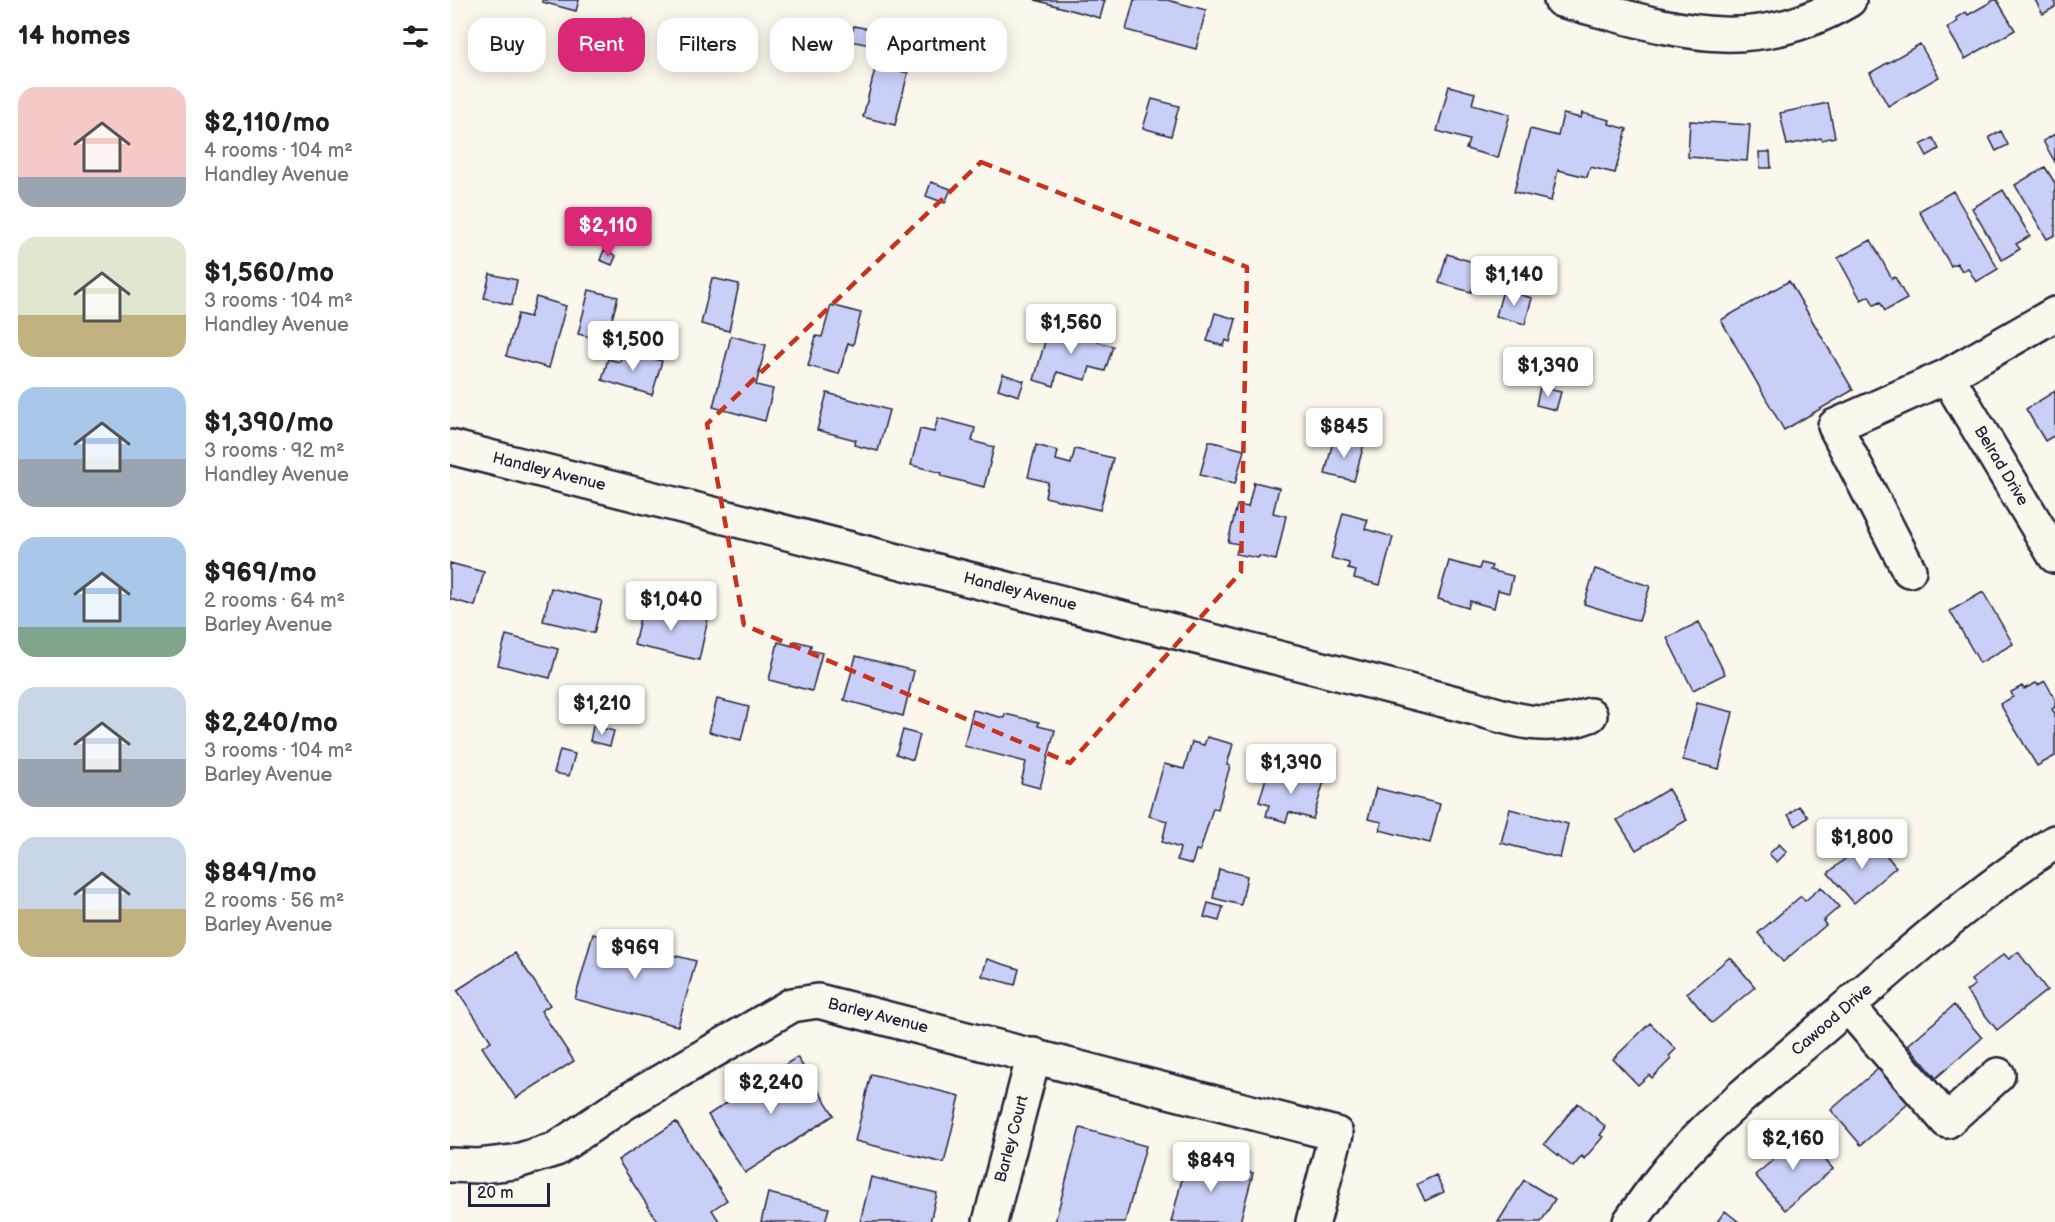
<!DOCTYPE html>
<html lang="en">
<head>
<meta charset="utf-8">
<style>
	:root { --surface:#fff; --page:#f6f6f6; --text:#202124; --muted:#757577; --accent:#db2777 }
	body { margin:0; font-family:"Balsamiq Sans",sans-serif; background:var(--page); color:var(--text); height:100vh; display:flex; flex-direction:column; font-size:22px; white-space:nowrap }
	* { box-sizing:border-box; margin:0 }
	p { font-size:20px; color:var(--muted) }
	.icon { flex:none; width:33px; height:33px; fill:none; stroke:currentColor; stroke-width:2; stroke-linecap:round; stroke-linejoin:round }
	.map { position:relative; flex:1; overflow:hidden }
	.panel { display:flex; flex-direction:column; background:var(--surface); width:450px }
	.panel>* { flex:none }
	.hud { position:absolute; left:18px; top:18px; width:570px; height:54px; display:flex; gap:12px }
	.scale { position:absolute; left:18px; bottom:15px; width:82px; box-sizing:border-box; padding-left:6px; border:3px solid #22223b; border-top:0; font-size:16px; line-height:21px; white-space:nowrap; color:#22223b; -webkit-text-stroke:4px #fbf7ec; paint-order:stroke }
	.price { position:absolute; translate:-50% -51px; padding:0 14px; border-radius:6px; background:#fff; color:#222; font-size:20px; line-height:39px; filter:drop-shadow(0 2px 3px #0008) }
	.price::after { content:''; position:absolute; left:50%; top:36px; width:18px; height:14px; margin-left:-9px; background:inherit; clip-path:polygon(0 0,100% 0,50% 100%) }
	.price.current { background:var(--accent); color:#fff }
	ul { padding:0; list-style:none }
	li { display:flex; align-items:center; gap:18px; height:150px; padding:0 18px }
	li span { display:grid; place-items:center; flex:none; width:168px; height:120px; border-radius:18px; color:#555 }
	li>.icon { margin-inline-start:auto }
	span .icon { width:72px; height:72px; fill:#fffc; stroke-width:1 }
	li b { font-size:26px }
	h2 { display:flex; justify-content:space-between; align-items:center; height:72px; padding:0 18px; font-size:26px }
	.pill { padding:0 21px; border-radius:18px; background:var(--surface); box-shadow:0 3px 15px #0003; font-size:21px; line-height:54px }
	.pill.current { background:var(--accent); color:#fff }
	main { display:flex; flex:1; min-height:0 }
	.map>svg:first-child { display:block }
</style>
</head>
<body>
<main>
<section class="panel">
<h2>14 homes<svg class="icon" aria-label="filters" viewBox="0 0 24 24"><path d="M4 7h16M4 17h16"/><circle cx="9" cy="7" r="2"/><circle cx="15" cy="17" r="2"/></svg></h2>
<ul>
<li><span style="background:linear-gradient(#f6c9c9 75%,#9aa5b1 0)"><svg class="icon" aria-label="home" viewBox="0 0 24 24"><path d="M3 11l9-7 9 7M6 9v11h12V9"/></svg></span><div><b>$2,110/mo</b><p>4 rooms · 104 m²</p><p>Handley Avenue</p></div></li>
<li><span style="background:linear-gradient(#dfe7d0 65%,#c2b280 0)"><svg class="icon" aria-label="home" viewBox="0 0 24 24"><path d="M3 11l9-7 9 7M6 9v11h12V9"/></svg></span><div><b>$1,560/mo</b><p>3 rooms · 104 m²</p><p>Handley Avenue</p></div></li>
<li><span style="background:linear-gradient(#a9c7e8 60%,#9aa5b1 0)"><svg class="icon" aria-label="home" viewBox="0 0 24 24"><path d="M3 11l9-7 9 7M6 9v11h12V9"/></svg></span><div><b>$1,390/mo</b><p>3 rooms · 92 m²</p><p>Handley Avenue</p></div></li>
<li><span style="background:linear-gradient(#a9c7e8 75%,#7fa58c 0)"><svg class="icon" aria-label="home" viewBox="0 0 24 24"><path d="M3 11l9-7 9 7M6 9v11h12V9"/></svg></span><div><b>$969/mo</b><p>2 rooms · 64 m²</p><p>Barley Avenue</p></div></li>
<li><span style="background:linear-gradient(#c9d6e8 60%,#9aa5b1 0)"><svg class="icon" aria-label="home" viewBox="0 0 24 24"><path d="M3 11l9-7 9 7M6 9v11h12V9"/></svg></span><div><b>$2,240/mo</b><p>3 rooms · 104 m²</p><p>Barley Avenue</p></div></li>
<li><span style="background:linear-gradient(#c9d6e8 60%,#c2b280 0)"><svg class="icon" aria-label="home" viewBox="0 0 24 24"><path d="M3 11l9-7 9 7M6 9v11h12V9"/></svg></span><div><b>$849/mo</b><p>2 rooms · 56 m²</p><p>Barley Avenue</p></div></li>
</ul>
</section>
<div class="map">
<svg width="1605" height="1222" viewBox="0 0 1605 1222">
	<rect width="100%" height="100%" fill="#fbf7ec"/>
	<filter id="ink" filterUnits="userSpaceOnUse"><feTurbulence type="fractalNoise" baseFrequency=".0167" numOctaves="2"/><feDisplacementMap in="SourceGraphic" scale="12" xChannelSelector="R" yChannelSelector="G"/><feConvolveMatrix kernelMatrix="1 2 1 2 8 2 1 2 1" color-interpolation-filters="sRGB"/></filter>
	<g filter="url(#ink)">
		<path fill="#c9cff7" stroke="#22223b" stroke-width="1.5" d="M92 0H129L126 11 92 2Z
			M585 0H655L650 18Z
			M684 0H717L756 10 746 49 676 30Z
			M1544 0H1547L1565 30 1515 59 1497 28 1508 21 1506 18 1514 13 1516 12 1518 15Z
			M1585 0H1605V7L1593 14Z
			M168 18 182 19 181 31 167 30Z
			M404 26 424 30 420 45 400 41Z
			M1470 44 1489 77 1438 106 1420 73Z
			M426 65 458 73 445 125 413 117Z
			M999 86 1025 93 1022 104 1060 114 1048 158 1016 149 1019 140 987 131Z
			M702 99 729 106 721 136 693 128Z
			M1378 103 1385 137 1372 140 1371 138 1337 145 1330 113Z
			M1132 113 1160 120 1159 124 1177 129 1165 173 1140 167 1137 177 1108 170 1101 201 1064 192 1080 129 1108 136 1113 114 1131 118Z
			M1240 121 1300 125 1297 161 1238 157Z
			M1551 131 1558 145 1546 151 1539 137Z
			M1605 134V162L1593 141Z
			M1483 138 1489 149 1477 156 1471 145Z
			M1309 152H1320L1321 168H1310Z
			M1595 167 1605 183V235L1597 239 1565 185Z
			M481 182 501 189 495 203 476 196Z
			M1553 190 1580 236 1566 244 1570 249 1552 260 1522 208Z
			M1503 191 1548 269 1526 282 1518 268 1512 271 1507 263 1501 266 1469 211Z
			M1421 240 1442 279 1445 277 1457 299 1435 311 1430 302 1424 305 1419 296 1411 300 1388 258Z
			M154 250 166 256 162 265 150 260Z
			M997 254 1029 264 1021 292 989 283Z
			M40 274 67 280 62 305 34 298Z
			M262 278 289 284 279 331 251 324Z
			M1339 281 1403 390 1334 430 1271 320Z
			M139 290 168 297 156 341 128 334Z
			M1053 290 1082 298 1075 324 1046 316Z
			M86 297 116 306 99 368 56 356 68 314 80 317Z
			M381 305 411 313 403 345 398 343 389 374 358 366 366 336 372 337Z
			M765 313 786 319 780 342 776 340 774 346 757 341Z
			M600 324 649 338 648 342 663 346 655 371 640 367 636 380 607 372 604 386 584 380Z
			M281 336 316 345 306 385 323 389 315 421 263 407Z
			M173 350 212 361 202 395 152 380 158 359 170 362Z
			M553 374 574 381 569 396 548 389Z
			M1090 387 1111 392 1106 410 1086 405Z
			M1605 391V435L1595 441 1576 409Z
			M377 393 439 410 428 451 404 445 406 440 367 430Z
			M488 418 525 428 522 441 544 447 534 487 491 476 492 473 461 465 470 429 484 432Z
			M894 420 909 423 905 439 890 435Z
			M884 437 914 444 904 481 875 474Z
			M759 441 794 450 785 484 750 475Z
			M586 445 608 451 606 460 621 464 625 449 663 458 650 510 595 497 598 482 578 477Z
			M804 482 829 488 823 513 836 516 826 560 809 556 808 558 786 554 789 544 778 542 787 505 798 507Z
			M893 513 918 520 915 529 943 537 930 585 904 578 906 571 898 569 899 563 881 558Z
			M999 561 1029 569 1031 563 1042 566 1040 570 1063 576 1059 593 1048 590 1044 608 1020 601 1018 608 988 599Z
			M0 563 34 572 25 606 0 599Z
			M1145 569 1200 586 1189 621 1134 604Z
			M101 588 152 601 144 633 93 621Z
			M1533 592 1563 644 1530 663 1500 611Z
			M193 604 258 619 249 660 184 645Z
			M1249 622 1275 674 1243 690 1217 638Z
			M56 635 108 649 100 678 48 665Z
			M345 641 361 645 360 650 372 653 362 691 319 680 328 642 343 646Z
			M406 656 464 671 453 716 394 700Z
			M1595 681 1605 699V707L1602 709 1605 714V756L1587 766 1550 704 1563 697 1561 692 1572 686 1574 689 1586 683 1588 685Z
			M267 699 299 707 291 740 259 732Z
			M1247 703 1283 712 1269 769 1233 760Z
			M523 710 554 718 555 714 589 722 588 726 605 730 590 788 571 783 576 762 514 746Z
			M143 726 164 731 160 746 140 741Z
			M453 730 470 735 463 760 446 754Z
			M757 737 783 744 777 765 780 766 768 809 763 808 750 851 746 850 742 864 727 860 730 848 712 842 717 821 699 816 714 764 734 769 742 742 754 745Z
			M110 750 125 754 119 776 104 773Z
			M831 768 874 781 863 819 839 812 836 822 816 816 819 805 809 802 818 771 829 775Z
			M926 788 990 804 980 843 930 830 932 822 918 819Z
			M1218 789 1237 820 1186 850 1167 820Z
			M1349 806 1358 817 1346 826 1338 815Z
			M1060 809 1118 824 1110 858 1051 843Z
			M1421 837 1446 867 1404 903 1378 873Z
			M1329 844 1337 852 1327 862 1319 854Z
			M769 869 797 876 791 905 763 898Z
			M1371 887 1389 907 1373 921 1376 925 1333 962 1308 933 1351 896 1355 901Z
			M758 903 773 907 769 921 754 917Z
			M143 934 246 961 228 1026 125 999Z
			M1568 952 1597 990 1547 1030 1516 991 1525 985 1521 980 1554 954 1559 959Z
			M65 953 100 1005 91 1011 124 1061 66 1098 32 1047 41 1041 7 990Z
			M1280 957 1305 987 1262 1023 1237 993Z
			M537 959 569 969 565 985 532 976Z
			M1504 1005 1532 1038 1486 1078 1458 1045Z
			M1200 1023 1226 1049 1219 1056 1221 1059 1202 1078 1199 1075 1188 1085 1163 1059Z
			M347 1057 384 1115 295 1173 258 1115Z
			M1429 1068 1459 1103 1411 1145 1381 1110Z
			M421 1074 510 1096 494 1163 405 1141Z
			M1128 1103 1156 1127 1150 1135 1153 1137 1134 1159 1132 1156 1123 1167 1094 1144Z
			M226 1122 277 1200 262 1210 269 1221 268 1222H208L168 1160Z
			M630 1128 696 1146 675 1222H605Z
			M1354 1135 1383 1169 1335 1210 1305 1175 1323 1160 1318 1155 1331 1143 1336 1149Z
			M738 1156 803 1173 790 1222H721Z
			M986 1175 994 1192 975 1201 967 1184Z
			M421 1177 487 1193 480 1222H410Z
			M1074 1180 1105 1199 1091 1222H1048Z
			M318 1193 379 1208 375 1222H311Z
			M1275 1211 1289 1222H1267Z"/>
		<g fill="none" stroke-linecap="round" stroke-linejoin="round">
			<g stroke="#22223b" stroke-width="38">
				<path id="minor" d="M1111 0C1217 27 1295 61 1399 0
					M1497 376 1605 556
					M0 447 1025 708C1066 721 1098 731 1140 715
					M1459 570 1385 426 1497 376 1605 314
					M1398 1006 1497 1121 1548 1075
					M0 1165 29 1166 64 1162 106 1149 174 1103 342 1005 368 1001 886 1134 863 1222
					M540 1222 584 1055
					M1180 1222C1199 1195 1219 1167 1242 1144 1286 1098 1337 1059 1385 1017 1456 956 1526 893 1605 842"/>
			</g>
			<use href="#minor" stroke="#fbf7ec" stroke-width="33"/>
		</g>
	</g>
	<path fill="none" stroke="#c8321e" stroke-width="4.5" stroke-dasharray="12 8" stroke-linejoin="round" d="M531 162 797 267 791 572 620 763 294 625 257 424Z"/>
	<g text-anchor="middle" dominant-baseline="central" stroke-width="4.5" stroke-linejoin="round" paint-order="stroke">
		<g font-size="16" fill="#22223b" stroke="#fbf7ec">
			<text transform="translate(1551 466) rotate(59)">Belrad Drive</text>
			<text transform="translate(99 472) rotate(14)">Handley Avenue</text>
			<text transform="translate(570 592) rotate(14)">Handley Avenue</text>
			<text transform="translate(428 1016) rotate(14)">Barley Avenue</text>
			<text transform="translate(1382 1020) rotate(-41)">Cawood Drive</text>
			<text transform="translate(562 1139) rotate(-75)">Barley Court</text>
		</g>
	</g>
</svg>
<div class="scale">20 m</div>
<b class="price current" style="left:158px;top:258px">$2,110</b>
<b class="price" style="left:1064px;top:307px">$1,140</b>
<b class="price" style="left:621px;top:355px">$1,560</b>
<b class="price" style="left:183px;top:372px">$1,500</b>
<b class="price" style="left:1098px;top:398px">$1,390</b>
<b class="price" style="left:894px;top:459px">$845</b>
<b class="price" style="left:221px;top:632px">$1,040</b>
<b class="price" style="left:152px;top:736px">$1,210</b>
<b class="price" style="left:841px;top:795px">$1,390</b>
<b class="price" style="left:1412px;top:870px">$1,800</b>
<b class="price" style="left:185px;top:980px">$969</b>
<b class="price" style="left:321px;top:1115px">$2,240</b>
<b class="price" style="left:1343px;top:1171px">$2,160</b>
<b class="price" style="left:761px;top:1193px">$849</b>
<div class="hud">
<a class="pill">Buy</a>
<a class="pill current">Rent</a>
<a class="pill">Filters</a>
<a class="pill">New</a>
<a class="pill">Apartment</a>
</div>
</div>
</main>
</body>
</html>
